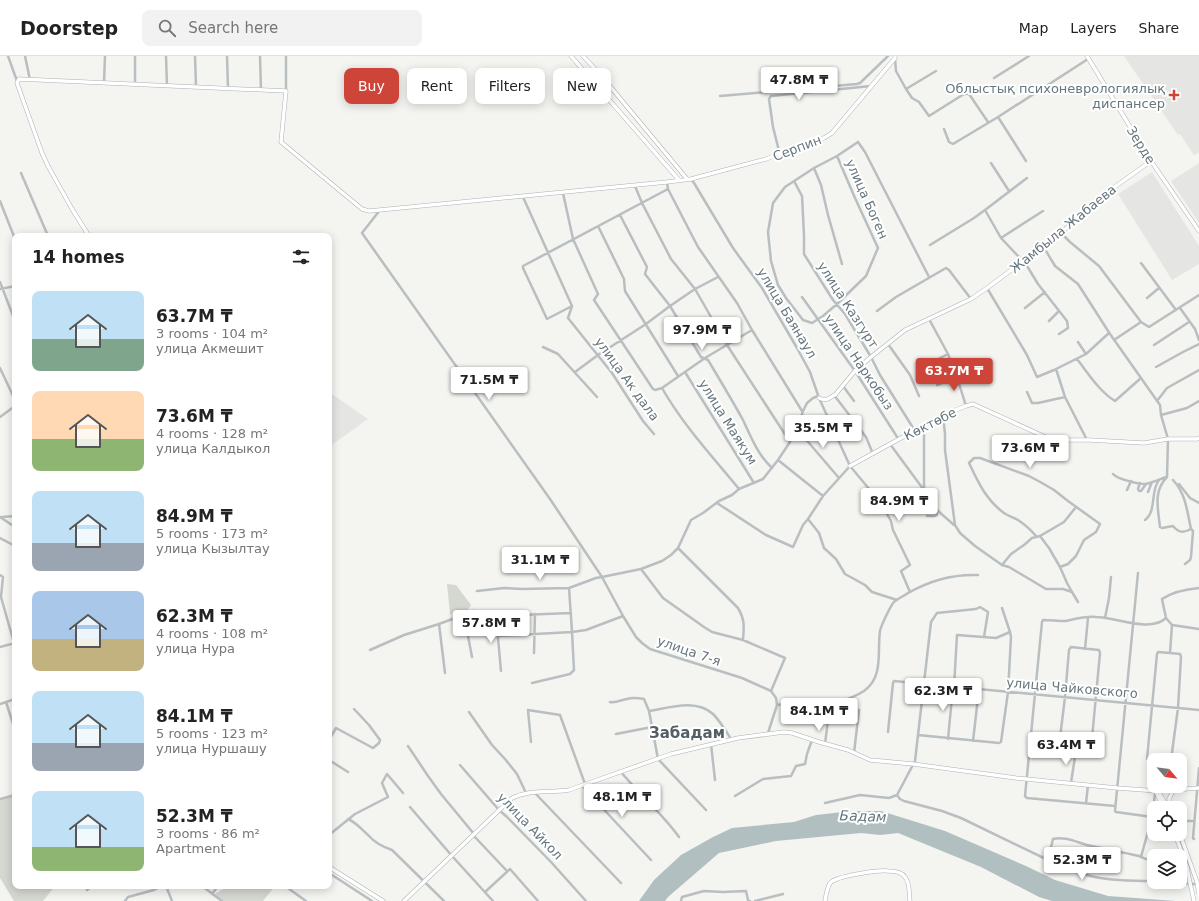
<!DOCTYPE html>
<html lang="en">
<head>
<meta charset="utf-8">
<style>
	:root { --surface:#fff; --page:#f2f2f2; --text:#222; --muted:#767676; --line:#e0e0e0; --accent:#cd4438 }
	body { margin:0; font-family:"DejaVu Sans",sans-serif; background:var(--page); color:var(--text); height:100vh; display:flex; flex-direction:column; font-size:15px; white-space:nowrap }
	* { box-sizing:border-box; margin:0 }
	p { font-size:13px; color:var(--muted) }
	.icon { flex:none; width:22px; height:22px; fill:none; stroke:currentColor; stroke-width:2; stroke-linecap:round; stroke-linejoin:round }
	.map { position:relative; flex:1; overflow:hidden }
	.panel { position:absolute; left:12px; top:177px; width:320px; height:656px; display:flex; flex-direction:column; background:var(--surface); border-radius:8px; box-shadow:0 2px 10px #0003 }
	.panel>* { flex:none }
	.banner { position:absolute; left:344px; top:12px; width:380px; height:36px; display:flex; gap:8px }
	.needle { width:26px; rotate:119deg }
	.buttons { position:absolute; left:1147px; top:697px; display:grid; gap:8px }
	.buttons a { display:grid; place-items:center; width:40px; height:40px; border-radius:8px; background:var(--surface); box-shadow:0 2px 10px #0003; font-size:20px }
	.price { position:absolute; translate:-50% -34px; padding:0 9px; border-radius:4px; background:#fff; color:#222; font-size:13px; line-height:26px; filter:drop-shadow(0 1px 2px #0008) }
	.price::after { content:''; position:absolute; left:50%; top:24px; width:12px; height:9px; margin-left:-6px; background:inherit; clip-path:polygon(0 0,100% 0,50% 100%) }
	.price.active { background:var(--accent); color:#fff }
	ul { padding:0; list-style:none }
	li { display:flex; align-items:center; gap:12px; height:100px; padding:0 20px }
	li span { display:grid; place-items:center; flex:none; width:112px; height:80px; border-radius:8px; color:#555 }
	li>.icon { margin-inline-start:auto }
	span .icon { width:48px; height:48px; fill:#fffc; stroke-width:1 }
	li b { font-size:17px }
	h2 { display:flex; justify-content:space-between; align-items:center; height:48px; padding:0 20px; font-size:17px }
	.pill { padding:0 14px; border-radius:8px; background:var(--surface); box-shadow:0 2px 10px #0003; font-size:14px; line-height:36px }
	.pill.active { background:var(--accent); color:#fff }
	header { display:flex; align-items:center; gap:24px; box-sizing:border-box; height:56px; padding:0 20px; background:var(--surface); border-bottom:1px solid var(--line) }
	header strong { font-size:19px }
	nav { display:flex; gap:22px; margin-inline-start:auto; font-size:14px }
	.search { width:280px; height:36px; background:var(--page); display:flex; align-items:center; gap:10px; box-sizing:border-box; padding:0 14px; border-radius:8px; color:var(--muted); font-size:15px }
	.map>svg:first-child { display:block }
</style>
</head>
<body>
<header>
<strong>Doorstep</strong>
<div class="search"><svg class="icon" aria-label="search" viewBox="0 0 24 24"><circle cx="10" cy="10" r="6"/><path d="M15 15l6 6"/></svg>Search here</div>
<nav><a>Map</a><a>Layers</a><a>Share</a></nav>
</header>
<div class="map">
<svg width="1199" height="845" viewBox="0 0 1199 845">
	<rect width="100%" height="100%" fill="#f4f4f1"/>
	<path fill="#e5e5e4" d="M1124 0H1199V97L1194 99 1180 78 1178 79Z
		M1199 107V167L1171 125Z
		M1152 116 1199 190V208L1172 224 1118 138Z
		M329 336 368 363 329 391Z"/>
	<path fill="#d4d8d0" d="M447 528 456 529 471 549 467 555 450 558Z
		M15 737V830H55L43 845H14L0 822V744Z
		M228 830H275L263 845H224L215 838Z"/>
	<path fill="#b2bfc1" d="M852 755H881L945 775 1026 810 1055 824 1108 840 1176 845H1052L1039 841 981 811 898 777 880 779 861 777 776 785 719 797 668 841 665 845H639L654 824 681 799 713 781 732 772 794 766 816 759Z"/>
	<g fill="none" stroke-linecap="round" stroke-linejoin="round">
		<g stroke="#acb2b5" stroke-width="4.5">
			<path id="secondary" d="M571 0 679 124
				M583 0 599 17 687 123
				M1087 0 1151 105 1199 175
				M89 180 72 153 48 110 42 97 17 27 19 23 286 35 281 86 362 153 369 155 667 126 691 123 766 103 824 82 832 77 895 2V0
				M819 342C826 345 829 343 834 339H835L855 315 871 301 905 274 971 243 987 232 1061 177 1102 140 1151 105
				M850 410 943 359 966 350 973 348 1052 384H1089L1144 387 1168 383H1197L1199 382
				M1156 735 1163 752
				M1158 735 1168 752
				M1169 752V743L1173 735
				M1175 778 1187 811 1190 827
				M1180 778 1197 826
				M329 811 383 845
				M404 845 512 742C530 733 550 737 569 734L671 698 738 682 784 676 792 677 819 686 848 694 870 704 913 708 1016 722 1117 732 1158 735 1199 732
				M825 845C826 839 827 832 830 827 836 820 878 814 888 815 893 815 902 816 905 821 910 826 909 838 910 845"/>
		</g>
		<path stroke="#b9bec0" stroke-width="2.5" d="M8 0 17 25
			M25 0 30 24
			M135 0V28
			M166 0 167 30
			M195 0 196 31
			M227 0 228 32
			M260 0 261 34
			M895 3 896 15 906 33 912 42 919 46 929 60 964 38H969L988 66
			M994 22 1029 0
			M104 27 105 0
			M906 33 936 15
			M286 35V0
			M720 40 857 28 860 27 888 0
			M998 61 1026 105
			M944 73 949 86 953 88 998 61 1088 3
			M780 99 773 71 769 43 771 40 871 30
			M837 100 855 142 878 192 866 220 837 248 823 260 812 267 803 264 786 242 778 229 771 205 768 176 773 147 785 131 814 112Z
			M837 100 858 86 865 96 929 221
			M991 107 1009 135
			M814 112 821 129 828 159 842 208
			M21 117 48 180
			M1027 122 985 154 1001 182 1043 155
			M691 123 694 127 733 192 762 232 797 292 810 316 819 342 850 410 880 446 891 465 893 474 910 509 901 515 910 536
			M794 125 802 140 804 179V198L833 244 845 258 871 301 880 319 915 375
			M635 130 642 147 671 203 695 233 727 289 790 386
			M668 133 698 191 737 247 752 274 802 355
			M563 137 573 183 598 238 594 244 653 333 655 334 662 332C683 369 712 400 739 433
			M523 141 572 250 568 262 612 317 643 365 654 378
			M0 145 15 183
			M380 154 362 177 550 443 602 521 596 522 569 532 522 533 504 532 477 535
			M620 159 647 211 645 218 670 250 701 301 708 304C720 324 732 344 743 364 751 381 758 399 772 412
			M598 170 624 223 625 235 678 320
			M1061 177 1070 186 1099 210 1141 266 1149 271 1199 239
			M1001 182 1018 200 1024 205 1038 228 1067 265 1068 272 1059 278
			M930 189 974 162 985 154
			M1043 190 1055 210 1078 228 1110 278 1160 349 1161 359 1168 383 1167 421C1153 435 1158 453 1160 471L1162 472 1173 470C1179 477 1183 477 1191 473
			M1141 207 1176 254
			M0 226 15 265
			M987 232 1027 299 1037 321 1054 314 1086 298 1109 277
			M0 233 15 230
			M802 241 855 315 899 384
			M1147 242 1159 232
			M572 250 547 263 523 212V210L668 133 667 126
			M1025 252 1045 236
			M1180 252 1195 273 1199 284
			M877 255 896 241 946 212 949 214 971 243
			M929 263 948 298
			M1049 265 1059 255
			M1114 284 1141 266
			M1078 286 1086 298
			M888 288 910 319 919 340
			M1154 289 1189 266
			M543 291 558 298 597 341
			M938 303 948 298 957 321
			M1077 303C1088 317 1099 335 1115 345L1141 322
			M1156 311 1183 296 1199 288
			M0 312 15 344
			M1056 313 1065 341 1087 384
			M575 316 598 299 646 268 670 250 695 233 718 221
			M685 316 754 427
			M937 329 957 321 966 350
			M843 330 854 345
			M662 332 705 302 752 274
			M1027 336 1032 347H1038L1065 341
			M834 339 866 381 873 398
			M818 340 813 342 807 347 803 355 800 365 790 386 778 404 763 423 739 433 732 439 719 445 703 457 691 464 678 492 671 499 662 505 641 513 663 542 704 571 712 576 743 584 785 602 771 635 776 642 777 649C787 646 795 657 805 658 812 659 818 653 825 651 838 646 852 643 864 635 884 621 877 595 880 575 881 570 891 548 895 545 899 542 904 540 908 537 929 525 954 518 978 519
			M1157 345 1167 332 1199 314
			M943 359 945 378V394L955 469 960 477 975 490 1002 509 1009 511 1046 533H1063L1072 536 1078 546
			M1161 359 1187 352 1199 345
			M0 361 15 350
			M797 373 839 422
			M890 388 929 441 937 454 954 469
			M778 404 823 440 850 410
			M1113 418C1117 423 1138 428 1145 428 1152 427 1160 423 1166 421
			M1173 424C1186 438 1187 455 1191 473L1193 475 1191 501 1190 504 1185 508
			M1140 427 1138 433 1139 435H1141L1146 428
			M1179 428 1190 442 1199 447
			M1127 434 1131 425
			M1148 436 1152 426
			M903 439 924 434V370
			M717 447 766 479 793 491 803 469 808 463 823 440
			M927 460H934L937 459V455
			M0 461 15 471
			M2 461 15 460
			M808 463 819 477 824 492 836 503 845 518 865 529 872 536 897 544
			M1145 464C1157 455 1150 435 1159 424
			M1036 480C1031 474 1024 468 1018 464 1013 461 1008 460 1004 457 986 444 978 426 969 407L974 402H980L1029 420 1042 427 1054 434 1068 445 1100 468 1096 476 1084 484 1076 500 1068 508 1060 511 1067 527 1072 536
			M1040 480 1064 466 1076 451
			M0 482 15 490
			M678 492 738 552C745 564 744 570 743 584
			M1002 509 1011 498 1024 489 1032 482 1040 480 1049 492 1060 511
			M641 513 602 521 623 560 636 581 642 587 650 593 742 622 771 635
			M1138 517 1115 755 1116 756 1152 761
			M0 519 3 521 1 541 14 587
			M1002 552 1010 576
			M464 559 472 601
			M496 560 501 615
			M1105 562 1109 542 1111 521
			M439 568 445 617
			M1172 569 1166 562 1162 543C1173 536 1187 533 1199 532
			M1172 569 1199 573
			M498 580 572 576 569 532
			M0 591 15 587
			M1071 591 1099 594 1100 597 1091 693 1089 695 1061 692 1059 690 1065 641 1069 594Z
			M1085 593 1088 562
			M370 594 404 579 439 568 474 555 482 556 490 559 496 560 571 557
			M534 597 535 558
			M532 627 570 618 574 614 572 576 586 574 623 560
			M6 646 15 674
			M610 646C616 647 621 644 627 643 633 641 638 642 644 643L649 655C668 652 696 642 713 658 720 665 726 675 731 683
			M0 648 15 643
			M649 655 658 703 706 754
			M469 656 492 689 505 703 517 718 526 737
			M888 676 893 627 894 625 1199 654
			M768 677 777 649
			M616 678 652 671
			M918 679 999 687 1001 686 1008 636 1011 581 1010 576 996 582 957 579 954 631
			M948 683 953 631
			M329 684 336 672 373 692 379 687 380 684 369 669 354 653
			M973 685 979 633
			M531 686 528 654 560 659 585 728
			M711 688 715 724
			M825 688 828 664
			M408 690 428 720 441 738 474 778
			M854 697 859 654
			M329 704 348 716
			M1171 704 1178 652 1181 601 1180 598 1170 597 1172 569
			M1154 705 1147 703 1157 598 1158 596 1170 597
			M460 709 499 754 507 761 551 806 586 845
			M621 716C639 738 662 757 679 781
			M1071 727 1076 694
			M581 729 651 804
			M534 736 621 827
			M897 739 900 743 904 745 942 755 961 762 1048 804
			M735 740 763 723 791 720 796 710 805 708 807 698 812 684
			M0 743 15 739
			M825 747 860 739 889 742 897 739 915 705 931 566 937 557 976 553 980 551 988 556 984 581
			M1086 747 1088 729
			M1115 750 1027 742 1025 740 1042 566 1043 564C1050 564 1058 565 1065 565 1075 563 1086 560 1096 561 1116 561 1150 577 1166 562
			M410 751 452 800 493 845
			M348 763C357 767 361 773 368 779 375 787 383 791 392 794L444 845
			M1187 765H1194
			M329 779 355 758 388 741 382 727 387 718 403 737
			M473 779 507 815
			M1194 783 1193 782 1199 712
			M1141 801 1152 761 1156 730
			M1154 805C1149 805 1144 802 1139 800 1122 796 1104 793 1087 789 1076 786 1064 780 1053 783L1048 804C1063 811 1079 818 1095 821 1114 825 1134 825 1154 825
			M329 817 372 845
			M1178 826 1190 828H1198
			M166 830 172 845
			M202 830 222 845
			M285 830 306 845
			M87 834 92 830
			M485 836 510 813 538 845
			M212 838 218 830
			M125 845 128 841 154 834 161 830
			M681 845 682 841 704 835 723 836 746 835 748 844 750 845
			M755 845 783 838"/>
		<use href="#secondary" stroke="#fff" stroke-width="3.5"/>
		<g stroke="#acb2b5" stroke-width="4.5" stroke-linecap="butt">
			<path id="secondary-bridge" d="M1197 826 1199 838
				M1190 827 1194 845"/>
		</g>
		<use href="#secondary-bridge" stroke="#fff" stroke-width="3.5"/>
	</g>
	<path fill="#cd4438" stroke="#fff" stroke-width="1.5" d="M1172 33h4v4h4v4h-4v4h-4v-4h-4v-4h4z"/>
	<g text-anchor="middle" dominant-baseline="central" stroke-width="4" stroke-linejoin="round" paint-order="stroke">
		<g font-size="13" fill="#67777e" stroke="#fff" text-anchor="end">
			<text x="1165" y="32">Облыстық психоневрологиялық<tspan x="1165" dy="15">диспансер</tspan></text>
		</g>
		<g font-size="13" fill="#67777e" stroke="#fff">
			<text transform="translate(1141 89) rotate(58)">Зерде</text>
			<text transform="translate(797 92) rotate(-21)">Серпин</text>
			<text transform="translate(867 143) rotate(66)">улица Боген</text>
			<text transform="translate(1063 173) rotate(-39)">Жамбыла Жабаева</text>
			<text transform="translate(848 249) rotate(57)">улица Казгурт</text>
			<text transform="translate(787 257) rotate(59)">улица Баянаул</text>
			<text transform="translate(859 306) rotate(56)">улица Наркобыз</text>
			<text transform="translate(627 323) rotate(54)">улица Ак дала</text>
			<text transform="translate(728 366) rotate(58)">улица Маякум</text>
			<text transform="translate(930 368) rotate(-27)">Көктөбе</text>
			<text transform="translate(689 595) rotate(19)">улица 7-я</text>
			<text transform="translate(1072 632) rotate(5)">улица Чайковского</text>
			<text transform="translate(530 770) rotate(46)">улица Айкол</text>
		</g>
		<g font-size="14" font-style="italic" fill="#63787b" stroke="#fff">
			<text transform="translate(863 760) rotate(2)">Бадам</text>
		</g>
		<g font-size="15" font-weight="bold" fill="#545f64" stroke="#fff">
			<text x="687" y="677">Забадам</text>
		</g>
	</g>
</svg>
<div class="buttons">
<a><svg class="needle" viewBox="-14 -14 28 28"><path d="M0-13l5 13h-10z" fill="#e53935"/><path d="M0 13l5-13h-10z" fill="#767676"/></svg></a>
<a><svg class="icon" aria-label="locate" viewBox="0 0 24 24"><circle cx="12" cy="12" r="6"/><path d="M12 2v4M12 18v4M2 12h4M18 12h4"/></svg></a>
<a><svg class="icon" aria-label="layers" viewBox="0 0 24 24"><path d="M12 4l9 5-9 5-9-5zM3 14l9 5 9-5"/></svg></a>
</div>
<b class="price" style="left:799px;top:45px">47.8M ₸</b>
<b class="price" style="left:702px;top:295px">97.9M ₸</b>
<b class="price active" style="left:954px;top:336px">63.7M ₸</b>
<b class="price" style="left:489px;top:345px">71.5M ₸</b>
<b class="price" style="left:823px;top:393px">35.5M ₸</b>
<b class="price" style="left:1030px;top:413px">73.6M ₸</b>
<b class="price" style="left:899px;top:466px">84.9M ₸</b>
<b class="price" style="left:540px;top:525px">31.1M ₸</b>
<b class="price" style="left:491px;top:588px">57.8M ₸</b>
<b class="price" style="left:943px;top:656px">62.3M ₸</b>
<b class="price" style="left:819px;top:676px">84.1M ₸</b>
<b class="price" style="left:1066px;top:710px">63.4M ₸</b>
<b class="price" style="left:622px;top:762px">48.1M ₸</b>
<b class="price" style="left:1082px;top:825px">52.3M ₸</b>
<div class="banner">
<a class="pill active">Buy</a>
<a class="pill">Rent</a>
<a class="pill">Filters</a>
<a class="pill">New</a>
</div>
<section class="panel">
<h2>14 homes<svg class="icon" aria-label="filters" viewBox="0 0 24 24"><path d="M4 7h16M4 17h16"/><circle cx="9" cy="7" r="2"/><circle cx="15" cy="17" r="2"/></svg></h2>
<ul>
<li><span style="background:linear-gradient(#bfe0f5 60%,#7fa58c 0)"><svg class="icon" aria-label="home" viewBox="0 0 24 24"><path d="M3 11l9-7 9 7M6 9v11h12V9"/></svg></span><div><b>63.7M ₸</b><p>3 rooms · 104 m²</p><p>улица Акмешит</p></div></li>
<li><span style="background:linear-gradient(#ffd9b3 60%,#8fb573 0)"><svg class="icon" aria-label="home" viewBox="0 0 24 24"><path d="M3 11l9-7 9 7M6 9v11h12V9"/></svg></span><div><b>73.6M ₸</b><p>4 rooms · 128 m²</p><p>улица Калдыкол</p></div></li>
<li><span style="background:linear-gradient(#bfe0f5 65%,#9aa5b1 0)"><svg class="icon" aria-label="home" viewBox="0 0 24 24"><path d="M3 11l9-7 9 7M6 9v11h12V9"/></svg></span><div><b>84.9M ₸</b><p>5 rooms · 173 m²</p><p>улица Кызылтау</p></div></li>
<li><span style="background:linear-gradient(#a9c7e8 60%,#c2b280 0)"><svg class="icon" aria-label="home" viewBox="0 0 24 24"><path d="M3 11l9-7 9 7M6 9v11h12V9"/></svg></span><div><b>62.3M ₸</b><p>4 rooms · 108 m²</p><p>улица Нура</p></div></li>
<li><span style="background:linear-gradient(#bfe0f5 65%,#9aa5b1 0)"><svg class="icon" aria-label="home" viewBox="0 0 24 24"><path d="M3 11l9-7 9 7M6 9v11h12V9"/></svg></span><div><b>84.1M ₸</b><p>5 rooms · 123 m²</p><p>улица Нуршашу</p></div></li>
<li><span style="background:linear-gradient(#bfe0f5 70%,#8fb573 0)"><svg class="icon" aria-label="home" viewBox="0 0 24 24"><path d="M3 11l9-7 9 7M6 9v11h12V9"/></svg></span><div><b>52.3M ₸</b><p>3 rooms · 86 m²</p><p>Apartment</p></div></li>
</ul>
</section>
</div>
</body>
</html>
